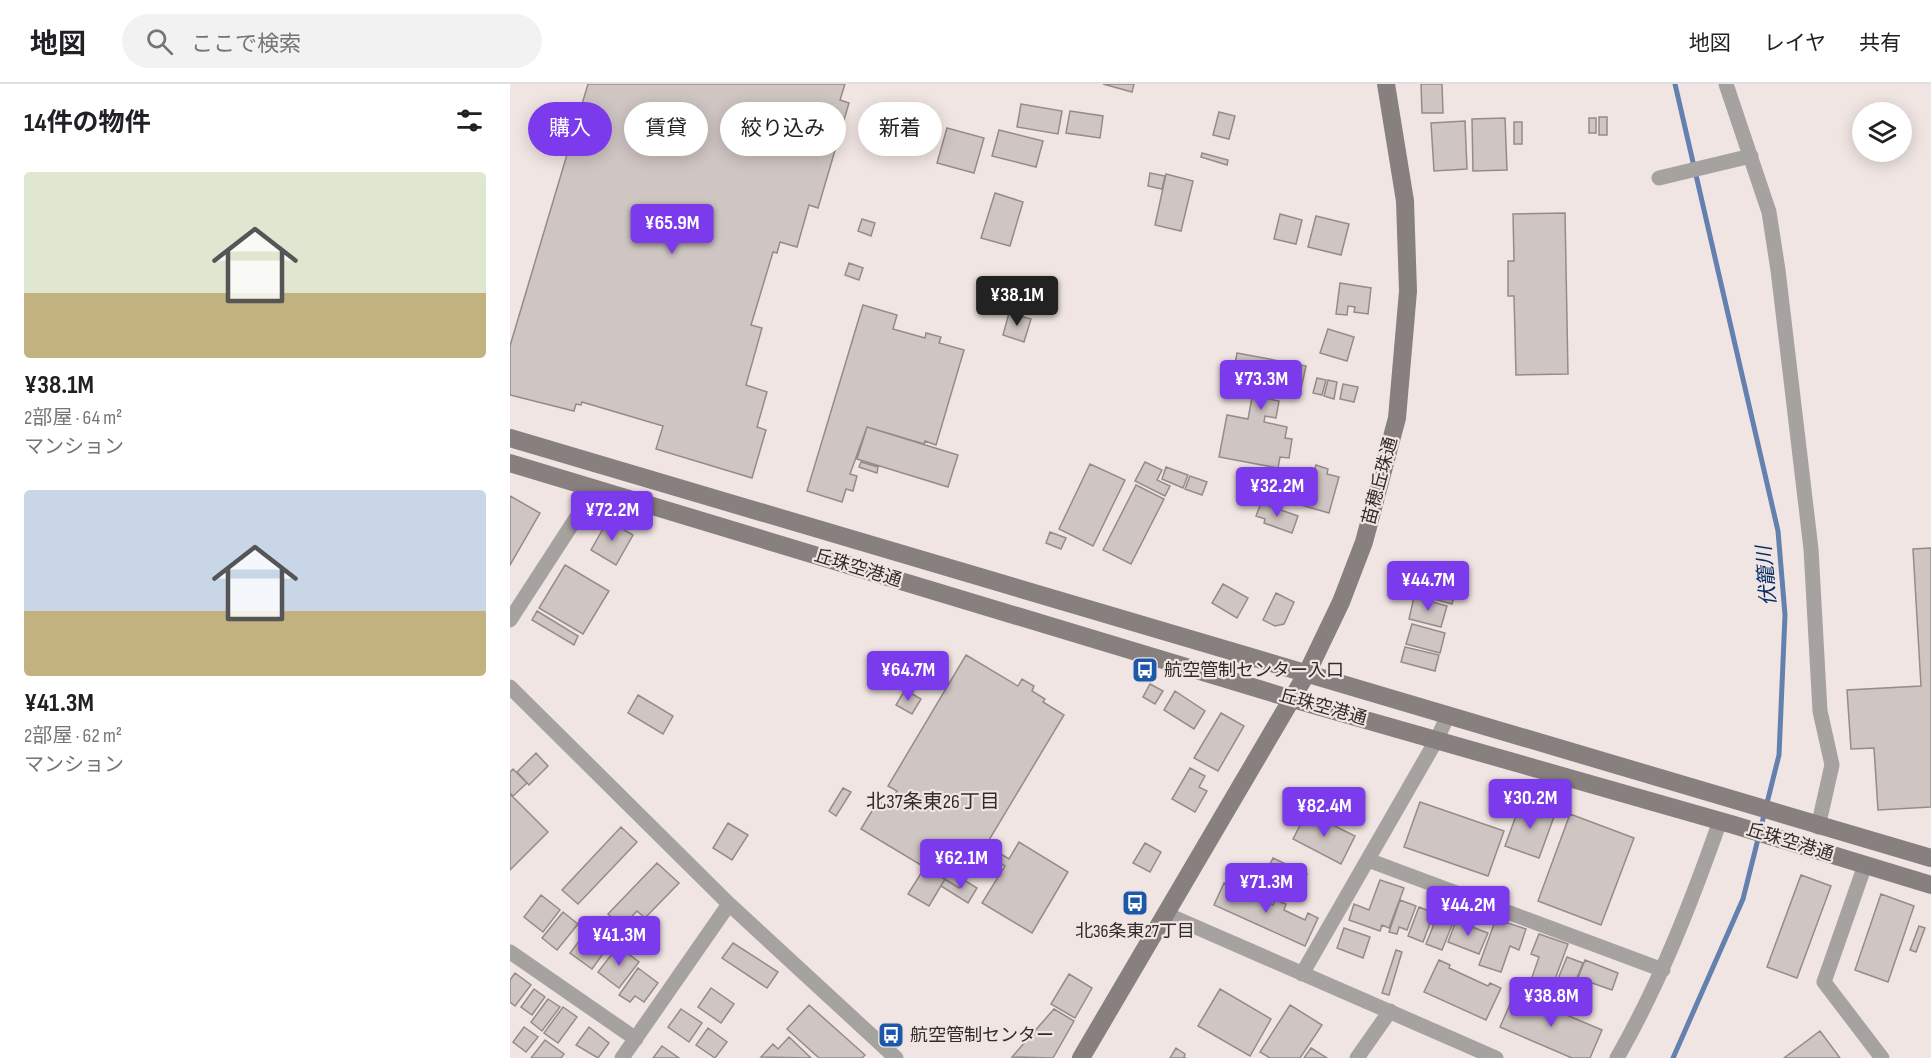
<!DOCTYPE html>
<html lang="ja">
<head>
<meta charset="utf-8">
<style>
	:root { --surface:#fff; --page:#f2f2f2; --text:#202124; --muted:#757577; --line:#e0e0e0; --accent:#7c3aed }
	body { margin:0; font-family:"Sofia Sans Condensed","Noto Sans JP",sans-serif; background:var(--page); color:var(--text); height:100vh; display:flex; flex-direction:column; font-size:22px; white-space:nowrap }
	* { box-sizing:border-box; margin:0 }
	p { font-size:20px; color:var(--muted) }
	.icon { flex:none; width:33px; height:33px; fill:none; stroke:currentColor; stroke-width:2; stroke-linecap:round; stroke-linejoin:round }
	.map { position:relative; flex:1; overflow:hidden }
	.sheet { display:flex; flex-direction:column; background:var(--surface); width:510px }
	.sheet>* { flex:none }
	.top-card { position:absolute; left:18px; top:18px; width:570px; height:54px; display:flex; gap:12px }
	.buttons { position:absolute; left:1342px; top:18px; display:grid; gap:12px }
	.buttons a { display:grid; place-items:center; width:60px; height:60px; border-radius:50%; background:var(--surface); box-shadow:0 3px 15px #0003; font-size:30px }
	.price { position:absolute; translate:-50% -51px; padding:0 14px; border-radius:6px; background:var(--accent); color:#fff; font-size:20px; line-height:39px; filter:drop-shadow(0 2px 3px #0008) }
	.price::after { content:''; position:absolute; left:50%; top:36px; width:18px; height:14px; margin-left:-9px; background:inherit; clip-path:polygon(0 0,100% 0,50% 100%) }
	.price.selected { background:#222; color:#fff }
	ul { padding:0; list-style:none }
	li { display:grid; align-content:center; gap:12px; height:318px; padding:0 24px }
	li span { display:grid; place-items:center; height:186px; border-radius:6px; color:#555 }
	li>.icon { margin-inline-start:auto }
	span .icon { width:108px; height:108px; fill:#fffc; stroke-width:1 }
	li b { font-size:26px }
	h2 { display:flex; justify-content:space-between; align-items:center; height:72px; padding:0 24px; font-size:26px }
	.tag { padding:0 21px; border-radius:27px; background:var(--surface); box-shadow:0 3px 15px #0003; font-size:21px; line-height:54px }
	.tag.selected { background:var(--accent); color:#fff }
	header { display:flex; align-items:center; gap:36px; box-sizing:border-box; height:84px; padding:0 30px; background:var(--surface); border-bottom:2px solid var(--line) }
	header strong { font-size:28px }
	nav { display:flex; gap:33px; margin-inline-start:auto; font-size:21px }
	.search { width:420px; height:54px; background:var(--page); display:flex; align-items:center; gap:15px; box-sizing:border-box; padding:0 21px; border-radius:33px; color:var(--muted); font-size:22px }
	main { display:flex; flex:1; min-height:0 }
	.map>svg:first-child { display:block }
</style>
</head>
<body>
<header>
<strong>地図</strong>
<div class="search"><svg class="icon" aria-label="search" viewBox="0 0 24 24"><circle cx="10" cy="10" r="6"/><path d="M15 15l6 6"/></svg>ここで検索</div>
<nav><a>地図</a><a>レイヤ</a><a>共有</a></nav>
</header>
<main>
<section class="sheet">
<h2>14件の物件<svg class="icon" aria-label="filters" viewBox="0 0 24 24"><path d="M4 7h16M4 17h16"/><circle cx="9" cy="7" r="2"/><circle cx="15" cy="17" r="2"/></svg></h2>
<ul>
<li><span style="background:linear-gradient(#dfe7d0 65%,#c2b280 0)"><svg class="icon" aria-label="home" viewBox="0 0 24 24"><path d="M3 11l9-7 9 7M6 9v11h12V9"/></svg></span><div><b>¥38.1M</b><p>2部屋 · 64 m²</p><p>マンション</p></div></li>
<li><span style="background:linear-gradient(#c9d6e8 65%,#c2b280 0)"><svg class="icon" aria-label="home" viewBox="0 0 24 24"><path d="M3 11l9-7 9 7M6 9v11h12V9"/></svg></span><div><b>¥41.3M</b><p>2部屋 · 62 m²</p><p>マンション</p></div></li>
</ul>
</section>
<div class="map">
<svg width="1421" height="974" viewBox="0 0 1421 974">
	<rect width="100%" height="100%" fill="#f0e5e2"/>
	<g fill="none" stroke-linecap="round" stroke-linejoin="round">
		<path stroke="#6381ae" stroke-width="5" d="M1163 974 1233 815 1269 671 1275 531 1268 447 1165 0"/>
	</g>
	<path fill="#cfc5c2" stroke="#958b88" stroke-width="1.5" d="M78 0H335L330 16 339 19 308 124 299 121 287 163 270 158 267 169 263 168 241 241 252 244 236 301 257 308 247 343 256 346 242 394 146 365 153 342 72 318 71 321 66 320 64 327 0 311V262Z
		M593 0H624L622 8Z
		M911 0H932L933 29H912Z
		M511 20 552 27 548 50 507 43Z
		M560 27 593 32 590 54 556 49Z
		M709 28 725 32 719 55 703 51Z
		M1089 33H1097V51H1089Z
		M995 34 997 86 963 87 962 35Z
		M1079 34H1086V49H1079Z
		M955 37 957 85 924 87 921 39Z
		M1004 38H1012V60H1004Z
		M437 44 474 54 464 89 427 79Z
		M489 46 533 57 526 83 482 72Z
		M692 69 718 76 717 81 691 73Z
		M640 89 655 92 652 105 638 102Z
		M656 90 683 97 671 147 645 141Z
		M485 109 513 118 500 162 471 154Z
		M1055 129 1058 290 1006 291 1004 212H998V177H1004L1003 130Z
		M770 130 792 136 786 160 764 155Z
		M806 132 839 140 831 171 798 163Z
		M352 135 365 139 361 152 348 147Z
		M339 179 353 184 349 196 335 191Z
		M830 199 861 204 858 230 844 228 845 223 838 222 837 231 826 230Z
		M353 221 387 231 383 245 415 254 416 249 431 253 429 259 454 266 426 361 415 357 414 360 357 343 340 390 347 392 343 407 336 405 332 418 297 407Z
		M499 229 521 235 514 258 493 251Z
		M818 245 844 253 837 277 810 269Z
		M727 269 796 282 789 314 760 309 759 315 769 317 766 334 755 332 754 338 777 343 775 354 782 355 779 374 770 373 768 384 709 373 717 331 738 335 743 308 721 303Z
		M807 294 816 296 812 311 803 309Z
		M818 296 827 298 824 315 814 312Z
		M833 300 848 303 844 318 830 315Z
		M357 343 448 371 438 403 347 375Z
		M351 378 368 383 367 389 349 383Z
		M635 378 652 386 647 396 660 402 655 412 625 397Z
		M580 380 615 396 583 462 549 445Z
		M806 381 818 385 817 390 829 393 819 429 784 419 794 384 804 387Z
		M656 383 678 391 673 404 652 395Z
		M680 392 697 398 692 411 675 405Z
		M626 401 654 415 621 480 593 466Z
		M0 412 30 429 0 481Z
		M751 419 788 432 782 449 754 439 755 435 746 432Z
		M98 436 123 451 106 481 81 466Z
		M540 448 556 454 551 465 536 459Z
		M1421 464V723L1368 726 1364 664 1341 665 1337 606 1411 602 1403 465Z
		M55 481 99 507 73 550 29 524Z
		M890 484 903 488 900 501 886 497Z
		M920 491 948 499 942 520 913 512Z
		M713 500 738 514 727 534 702 519Z
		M766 509 784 518 774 540 765 542 753 536Z
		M904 513 937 522 931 543 899 535Z
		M27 527 68 552 64 561 22 536Z
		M902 540 935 549 930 569 896 560Z
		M895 563 929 571 925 587 891 578Z
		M456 571 508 602 512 595 524 602 522 607 535 615 533 618 554 631 476 761 499 775 509 758 558 788 522 849 472 819 495 782 464 763 459 772 465 776 449 804 351 745 368 717 378 722 387 707 378 702Z
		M640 600 653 607 645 620 633 613Z
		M395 606 411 615 402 630 386 621Z
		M665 607 695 627 684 645 654 626Z
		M128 611 163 632 153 650 118 629Z
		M711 629 734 642 708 687 684 674Z
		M26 669 38 682 19 701 7 688Z
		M680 684 695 692 689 703 697 707 685 728 662 715Z
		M3 685 17 699 3 712 0 709V688Z
		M333 704 341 708 326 732 319 727Z
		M0 710 38 748 0 786Z
		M910 718 994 747 978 792 894 763Z
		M1011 718 1045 730 1029 774 995 762Z
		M797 728 845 752 831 780 783 755Z
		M1060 730 1124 754 1091 841 1028 817Z
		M218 739 238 751 222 776 203 764Z
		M111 743 127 758 68 820 52 806Z
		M635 759 651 768 640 788 623 779Z
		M763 774 797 790 786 813 752 797Z
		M147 779 169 799 135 834 127 827 112 843 98 830Z
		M415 783 435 795 419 822 398 810Z
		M1291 791 1321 802 1287 894 1257 883Z
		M435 795 449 804 454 796 467 804 458 819 431 802Z
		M870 796 894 804 879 844 872 841 870 847 839 836 844 820 859 826Z
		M714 799 728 806 731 799 740 803 738 809 763 821 765 816 776 820 774 826 795 836 798 829 808 834 795 862 704 821Z
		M1371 810 1404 822 1378 898 1345 886Z
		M31 811 50 826 33 848 14 833Z
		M890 816 906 822 897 846 889 843 887 850 879 848Z
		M909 823 924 829 913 858 898 852Z
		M53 828 68 840 47 866 32 854Z
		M926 835 942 841 932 866 916 860Z
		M986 835 1016 845 1009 866 1000 862 991 888 969 881Z
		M946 837 978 849 969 870 938 858Z
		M1409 842 1415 844 1406 868 1400 866Z
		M79 844 100 860 82 885 60 869Z
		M834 844 860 853 853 874 827 864Z
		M1029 850 1058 860 1041 906 1020 899 1029 873 1021 870Z
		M223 859 268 888 257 904 212 874Z
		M108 862 129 878 109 904 88 888Z
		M886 866 892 868 879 911 872 909Z
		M1057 873 1073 879 1059 913 1043 907Z
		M929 876 940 881 939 884 978 902 980 899 991 904 976 936 914 908Z
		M1075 876 1108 889 1102 906 1068 894Z
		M128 884 148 899 134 918 125 912 120 918 109 911Z
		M5 889 21 901 5 922 0 918V896Z
		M559 890 582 904 565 934 541 920Z
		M201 904 224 920 211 939 188 923Z
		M24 905 35 913 22 931 11 923Z
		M710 905 761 935 740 972 688 942Z
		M1005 909 1092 946 1080 974H1062L990 943Z
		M38 915 50 923 32 947 21 938Z
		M299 921 355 971 352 974H309L277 945Z
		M780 921 812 941 790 974H760L750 968Z
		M53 923 67 933 48 959 34 949Z
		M171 925 192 939 179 958 158 943Z
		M544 925 564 937 543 974 502 973Z
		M14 943 28 953 16 968 3 958Z
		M79 943 99 959 88 974 66 961Z
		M198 944 217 958 205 974 186 961Z
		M1310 947 1330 974H1274Z
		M279 953 301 974 251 973 263 960 268 965Z
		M35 956 54 970 51 974H21Z
		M152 962 169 974H143Z
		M666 964 675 970 674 973 676 974H660Z
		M801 964 817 974H794Z"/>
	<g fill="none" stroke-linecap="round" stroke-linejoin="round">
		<path stroke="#a6a2a0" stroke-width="15" d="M1216 0 1259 128 1268 186 1301 465 1310 627 1322 681 1308 743
			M1149 94 1241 72
			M0 536 85 405
			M0 603 219 820 386 974
			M858 776 1153 886
			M1355 781 1314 898 1372 974
			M656 830 986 974
			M0 868 126 955
			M792 890 927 655 938 631
			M112 974 219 820
			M847 974 880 927
			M1107 974C1150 899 1181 819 1210 737"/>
		<path stroke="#87807e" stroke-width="18" d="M0 354 1421 774
			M0 379 782 615 1224 741 1421 801
			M571 974 797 589 831 518 854 458 887 334 898 207 895 117 876 0"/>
	</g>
	<defs>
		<g id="bus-square" transform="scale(1.35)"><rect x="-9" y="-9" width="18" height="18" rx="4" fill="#1d57a9" stroke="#f0e5e2"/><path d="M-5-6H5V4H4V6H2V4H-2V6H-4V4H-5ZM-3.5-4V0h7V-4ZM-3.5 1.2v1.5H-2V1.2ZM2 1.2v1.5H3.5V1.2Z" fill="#fff"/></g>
	</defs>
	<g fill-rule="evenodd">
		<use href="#bus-square" x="635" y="586"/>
		<use href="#bus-square" x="625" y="819"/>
		<use href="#bus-square" x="381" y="951"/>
	</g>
	<g text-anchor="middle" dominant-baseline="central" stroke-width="4.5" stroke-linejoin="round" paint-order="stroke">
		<g font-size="18" fill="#312c2b" stroke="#f0e5e2">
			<text transform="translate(870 397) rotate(-75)">苗穂丘珠通</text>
			<text transform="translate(348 484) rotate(17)">丘珠空港通</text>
			<text transform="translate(813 623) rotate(16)">丘珠空港通</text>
			<text transform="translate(1280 758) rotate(17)">丘珠空港通</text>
		</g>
		<g font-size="18" fill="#312c2b" stroke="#f0e5e2" text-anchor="start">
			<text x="654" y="586">航空管制センター入口</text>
			<text x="625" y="847" text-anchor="middle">北36条東27丁目</text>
			<text x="400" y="951">航空管制センター</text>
		</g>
		<g font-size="20" font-style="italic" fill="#032c65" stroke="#f0e5e2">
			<text transform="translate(1257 492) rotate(-95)">伏籠川</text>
		</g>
		<g font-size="20" fill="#312c2b" stroke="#f0e5e2">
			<text x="423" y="718">北37条東26丁目</text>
		</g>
	</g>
</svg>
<div class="buttons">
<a><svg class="icon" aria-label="layers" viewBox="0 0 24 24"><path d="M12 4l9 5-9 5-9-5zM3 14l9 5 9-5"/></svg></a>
</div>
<b class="price" style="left:162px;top:171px">¥65.9M</b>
<b class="price selected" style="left:507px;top:243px">¥38.1M</b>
<b class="price" style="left:751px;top:327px">¥73.3M</b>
<b class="price" style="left:767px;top:434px">¥32.2M</b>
<b class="price" style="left:102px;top:458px">¥72.2M</b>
<b class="price" style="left:918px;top:528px">¥44.7M</b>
<b class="price" style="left:398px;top:618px">¥64.7M</b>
<b class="price" style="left:1020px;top:746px">¥30.2M</b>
<b class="price" style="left:814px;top:754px">¥82.4M</b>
<b class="price" style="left:451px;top:806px">¥62.1M</b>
<b class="price" style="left:756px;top:830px">¥71.3M</b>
<b class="price" style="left:958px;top:853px">¥44.2M</b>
<b class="price" style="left:109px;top:883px">¥41.3M</b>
<b class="price" style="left:1041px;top:944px">¥38.8M</b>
<div class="top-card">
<a class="tag selected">購入</a>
<a class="tag">賃貸</a>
<a class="tag">絞り込み</a>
<a class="tag">新着</a>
</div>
</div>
</main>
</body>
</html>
